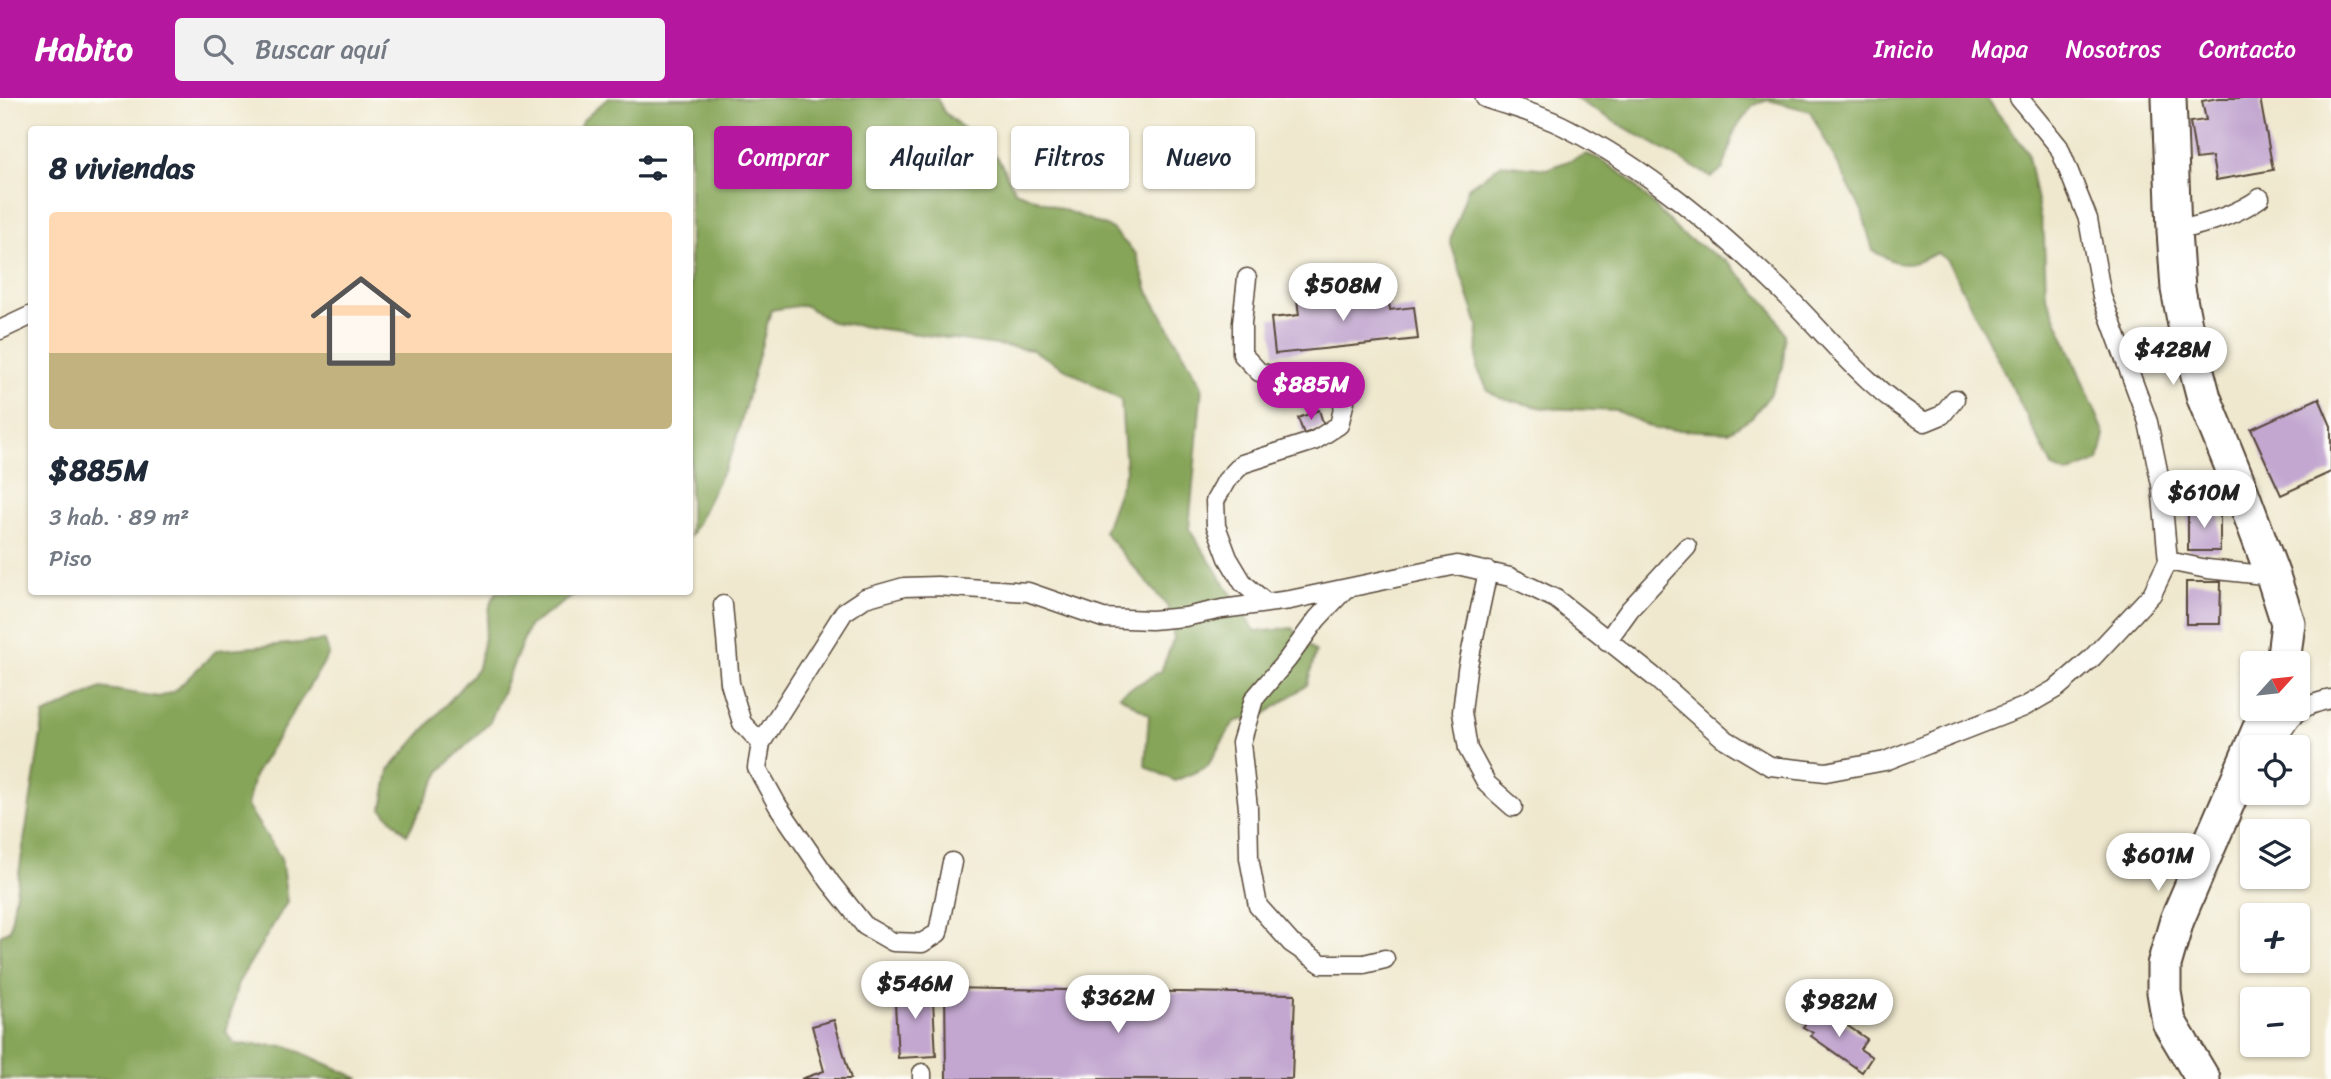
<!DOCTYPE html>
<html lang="es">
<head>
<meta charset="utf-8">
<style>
	:root { --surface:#fff; --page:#f2f2f3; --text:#1f2937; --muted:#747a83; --line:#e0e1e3; --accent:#b5179e }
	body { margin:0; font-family:Sriracha,sans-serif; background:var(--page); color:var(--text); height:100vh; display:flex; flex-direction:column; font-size:26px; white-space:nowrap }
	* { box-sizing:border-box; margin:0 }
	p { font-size:23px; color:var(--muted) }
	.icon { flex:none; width:38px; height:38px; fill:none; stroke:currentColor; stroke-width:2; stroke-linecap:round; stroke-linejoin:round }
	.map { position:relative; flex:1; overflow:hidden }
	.drawer { position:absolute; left:28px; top:28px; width:665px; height:469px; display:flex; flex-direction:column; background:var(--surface); border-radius:7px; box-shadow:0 2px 5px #0004 }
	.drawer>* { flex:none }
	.guide { position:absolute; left:714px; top:28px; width:665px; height:63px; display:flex; gap:14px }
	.needle { width:46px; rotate:63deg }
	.buttons { position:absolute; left:2240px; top:553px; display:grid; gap:14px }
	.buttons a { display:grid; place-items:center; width:70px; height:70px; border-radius:7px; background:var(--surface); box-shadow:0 2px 5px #0004; font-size:35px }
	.price { position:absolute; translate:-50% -60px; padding:0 16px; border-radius:24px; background:#fff; color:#222; font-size:23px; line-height:46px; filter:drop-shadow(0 2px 4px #0008) }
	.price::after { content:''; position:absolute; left:50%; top:42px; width:21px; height:16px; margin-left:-10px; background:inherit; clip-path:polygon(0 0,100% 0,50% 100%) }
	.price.active { background:var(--accent); color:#fff }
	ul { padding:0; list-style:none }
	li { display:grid; align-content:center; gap:14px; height:371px; padding:0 21px }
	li+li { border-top:2px solid var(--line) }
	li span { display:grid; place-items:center; height:217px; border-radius:7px; color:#555 }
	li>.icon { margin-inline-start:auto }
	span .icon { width:126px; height:126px; fill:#fffc; stroke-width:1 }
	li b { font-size:30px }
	h2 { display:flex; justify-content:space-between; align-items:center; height:84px; padding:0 21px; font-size:30px }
	.pill { padding:0 24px; border-radius:7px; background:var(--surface); box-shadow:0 2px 5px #0004; font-size:24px; line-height:63px }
	.pill.active { background:var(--accent); color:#fff }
	header { display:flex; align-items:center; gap:42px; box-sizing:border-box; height:98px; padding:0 35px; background:var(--accent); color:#fff }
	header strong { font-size:33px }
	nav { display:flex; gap:38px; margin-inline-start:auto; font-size:24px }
	.search { width:490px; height:63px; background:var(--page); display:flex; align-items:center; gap:18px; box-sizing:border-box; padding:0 24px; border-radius:7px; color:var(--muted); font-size:26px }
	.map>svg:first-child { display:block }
</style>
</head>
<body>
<header>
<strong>Habito</strong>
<div class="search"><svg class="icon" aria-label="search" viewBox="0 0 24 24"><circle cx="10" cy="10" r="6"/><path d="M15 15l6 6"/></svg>Buscar aquí</div>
<nav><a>Inicio</a><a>Mapa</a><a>Nosotros</a><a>Contacto</a></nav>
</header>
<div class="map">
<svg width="2331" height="981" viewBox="0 0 2331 981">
	<rect width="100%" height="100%" fill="#fdfcf7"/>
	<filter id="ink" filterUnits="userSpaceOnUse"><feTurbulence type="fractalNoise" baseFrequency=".0143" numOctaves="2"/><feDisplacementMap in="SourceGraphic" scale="14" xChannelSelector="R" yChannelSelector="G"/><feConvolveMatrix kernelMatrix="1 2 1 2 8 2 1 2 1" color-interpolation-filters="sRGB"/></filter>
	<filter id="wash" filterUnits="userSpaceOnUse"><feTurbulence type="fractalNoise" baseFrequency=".00686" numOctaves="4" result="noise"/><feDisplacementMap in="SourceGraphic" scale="28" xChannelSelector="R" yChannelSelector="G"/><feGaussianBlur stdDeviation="1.57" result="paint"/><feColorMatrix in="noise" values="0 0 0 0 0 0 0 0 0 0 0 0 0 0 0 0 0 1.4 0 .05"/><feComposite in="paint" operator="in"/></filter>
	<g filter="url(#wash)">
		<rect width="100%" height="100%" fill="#efe8ce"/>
		<path fill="#86a559" stroke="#60683c" stroke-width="2" d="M608 0H937L944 14 998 60 1015 93 1111 130 1136 156 1148 193 1202 288 1189 431 1256 534 1292 530 1316 554 1307 587 1265 616 1234 624 1207 669 1175 683 1145 668 1149 617 1119 597 1161 573 1174 541 1168 509 1104 434 1126 373 1121 302 1032 252 832 224 804 207 771 212 733 353 690 439V32H578L582 23Z
			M1574 0H1986L2027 53 2044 138 2046 197 2105 336 2099 363 2067 376 2053 370 1948 163 1937 155C1904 171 1904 169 1873 153L1862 113 1810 13 1768 2 1754 7 1736 30 1723 71 1711 79Z
			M1587 56 1601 62 1627 79 1680 135 1730 166 1771 210 1785 236 1783 269 1770 297 1752 319 1728 334 1655 331 1617 313 1543 310 1500 300 1488 292 1477 270 1478 227 1450 143 1468 90 1502 66 1547 71Z
			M497 494H579L529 528 490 624 441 672 407 737 382 711 389 672 478 570 491 503Z
			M325 543 329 556 254 678 247 708 281 760 287 804 238 885 226 934 235 946 287 948 360 981H0V837L10 832 44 617 101 590 159 599 175 593 217 552Z"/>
		<g id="blocks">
			<path fill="#c3a7d0" d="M2218 0H2260L2273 72 2216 82 2212 59 2196 61 2190 24 2206 22 2202 3Z
				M1387 191 1390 212 1414 209 1418 241 1275 256 1271 220 1299 217 1297 201Z
				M2319 300 2331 328V374L2281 397 2251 331Z
				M1319 312 1324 328 1304 336 1298 320Z
				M2188 411H2220V453H2188Z
				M2186 484H2221L2220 526H2186Z
				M932 885 936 958 898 960 894 887Z
				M945 890 1295 896 1292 981H946Z
				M1824 912 1867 941 1860 951 1872 959 1862 974 1811 938 1813 935 1803 929 1813 915 1819 920Z
				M834 922 851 981H801L824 973 812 928Z"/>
		</g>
	</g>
	<g filter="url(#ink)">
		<use href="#blocks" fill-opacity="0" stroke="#564638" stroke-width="2"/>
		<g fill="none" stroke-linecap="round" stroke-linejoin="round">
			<g stroke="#564638" stroke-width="21">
				<path id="service" d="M1485 0C1511 9 1540 16 1565 29 1647 70 1719 132 1784 195 1830 240 1868 292 1925 324L1942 317 1955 301
					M2174 133C2203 127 2235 118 2260 100
					M1247 180 1242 225V256L1259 274 1281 280 1305 278 1332 285 1345 303 1339 327 1314 343 1242 366 1226 383 1215 403 1216 428 1228 460 1243 485 1266 505
					M0 232 32 217
					M2168 463 2207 471 2273 478
					M1488 473 1467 572 1462 614 1468 651 1487 686 1513 709
					M1345 491 1317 521 1287 562 1254 601 1241 645 1248 710 1249 760 1258 808 1291 845 1322 866H1364L1385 861
					M723 507 730 585 742 625 761 645
					M1607 543 1630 511 1687 449
					M2273 649C2291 618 2294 609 2331 601
					M952 764 938 835 922 845 893 844 865 828 830 784 778 708 757 670 761 645 844 514 865 500 904 489 937 488 1028 494 1103 520 1151 522 1185 519 1222 511 1290 502 1457 467 1510 479 1556 501 1653 578 1723 640 1770 668 1826 674 1885 663 2024 609 2057 590 2092 560 2152 496 2168 463 2161 387 2148 324 2102 199 2088 121 2059 49 2019 0
					M922 975V981"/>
			</g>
			<g stroke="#564638" stroke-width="37">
				<path id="minor" d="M2169 0 2174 133 2178 191 2185 227 2204 300 2236 379 2273 478 2288 525 2283 565
					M2203 981 2169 924 2164 894V867L2177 822 2268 611"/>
			</g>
			<use href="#service" stroke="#fff" stroke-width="18"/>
			<use href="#minor" stroke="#fff" stroke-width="33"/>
		</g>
	</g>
</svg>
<div class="buttons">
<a><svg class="needle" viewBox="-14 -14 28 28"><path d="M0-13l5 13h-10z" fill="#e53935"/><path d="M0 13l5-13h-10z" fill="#747a83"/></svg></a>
<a><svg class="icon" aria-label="locate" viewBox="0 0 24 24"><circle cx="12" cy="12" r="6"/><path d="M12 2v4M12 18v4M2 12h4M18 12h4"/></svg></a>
<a><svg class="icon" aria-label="layers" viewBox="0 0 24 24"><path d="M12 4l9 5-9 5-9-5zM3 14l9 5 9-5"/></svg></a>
<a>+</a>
<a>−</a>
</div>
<b class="price" style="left:1343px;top:225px">$508M</b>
<b class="price" style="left:2173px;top:289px">$428M</b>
<b class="price active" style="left:1311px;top:324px">$885M</b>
<b class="price" style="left:2204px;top:432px">$610M</b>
<b class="price" style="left:2158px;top:795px">$601M</b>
<b class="price" style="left:915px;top:923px">$546M</b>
<b class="price" style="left:1118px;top:937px">$362M</b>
<b class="price" style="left:1839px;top:941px">$982M</b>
<div class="guide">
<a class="pill active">Comprar</a>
<a class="pill">Alquilar</a>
<a class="pill">Filtros</a>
<a class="pill">Nuevo</a>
</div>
<section class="drawer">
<h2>8 viviendas<svg class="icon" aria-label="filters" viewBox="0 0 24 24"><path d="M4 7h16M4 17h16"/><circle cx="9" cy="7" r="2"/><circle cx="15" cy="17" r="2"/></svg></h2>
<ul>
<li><span style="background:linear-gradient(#ffd9b3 65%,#c2b280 0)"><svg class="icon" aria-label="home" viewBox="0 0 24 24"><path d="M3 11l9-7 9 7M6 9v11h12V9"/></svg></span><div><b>$885M</b><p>3 hab. · 89 m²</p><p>Piso</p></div></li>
</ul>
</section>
</div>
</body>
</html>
